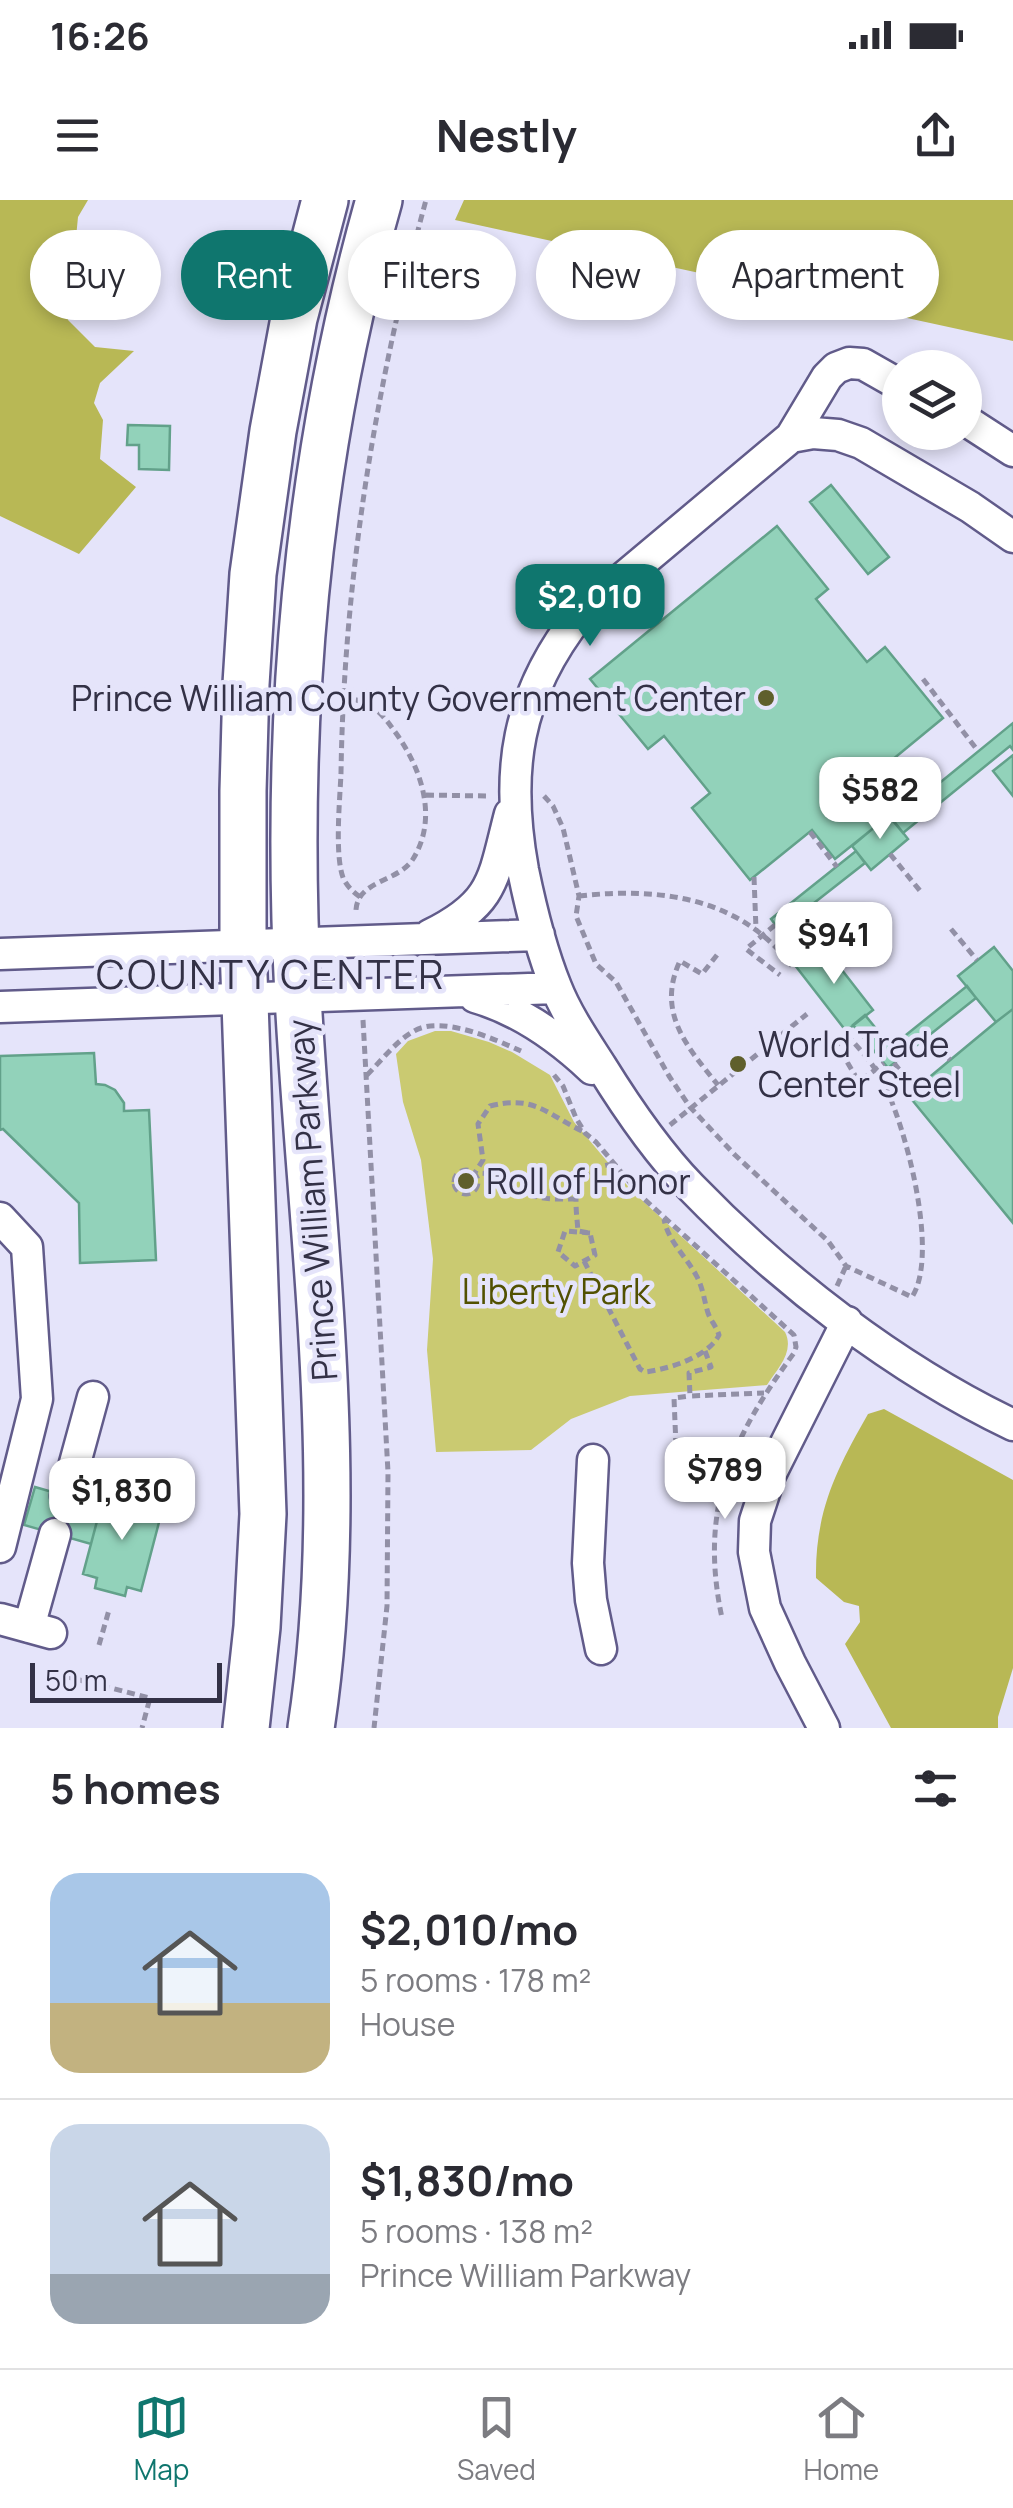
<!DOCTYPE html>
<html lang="en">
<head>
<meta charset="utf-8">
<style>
	:root { --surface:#fff; --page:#f7f7f7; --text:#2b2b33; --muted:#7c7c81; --line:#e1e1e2; --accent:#0f766e }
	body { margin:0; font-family:Manrope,sans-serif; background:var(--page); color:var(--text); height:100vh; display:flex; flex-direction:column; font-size:38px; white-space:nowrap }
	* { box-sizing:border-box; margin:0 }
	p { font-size:32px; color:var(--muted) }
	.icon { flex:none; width:55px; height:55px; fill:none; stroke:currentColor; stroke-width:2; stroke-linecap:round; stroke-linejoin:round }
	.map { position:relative; height:1528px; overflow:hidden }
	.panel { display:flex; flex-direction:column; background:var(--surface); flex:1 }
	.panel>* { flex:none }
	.hud { position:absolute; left:30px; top:30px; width:955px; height:90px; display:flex; gap:20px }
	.buttons { position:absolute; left:882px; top:150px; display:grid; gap:20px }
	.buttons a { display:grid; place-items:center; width:100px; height:100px; border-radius:50%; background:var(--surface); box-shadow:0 5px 15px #0003; font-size:50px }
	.scale { position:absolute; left:30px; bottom:25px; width:192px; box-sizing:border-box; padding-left:10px; border:5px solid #333146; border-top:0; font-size:28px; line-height:35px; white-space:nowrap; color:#333146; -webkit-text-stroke:8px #e5e4fa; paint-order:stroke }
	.price { position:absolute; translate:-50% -85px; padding:0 22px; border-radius:20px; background:#fff; color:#222; font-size:32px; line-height:65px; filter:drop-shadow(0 2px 5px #0008) }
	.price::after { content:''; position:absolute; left:50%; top:60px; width:30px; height:22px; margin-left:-15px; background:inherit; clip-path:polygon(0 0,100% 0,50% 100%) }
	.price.current { background:var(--accent); color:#fff }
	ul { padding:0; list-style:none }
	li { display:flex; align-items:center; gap:30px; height:250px; padding:0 50px }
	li+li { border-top:2px solid var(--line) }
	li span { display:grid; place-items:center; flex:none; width:280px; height:200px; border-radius:30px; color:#555 }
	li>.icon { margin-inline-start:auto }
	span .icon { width:120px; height:120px; fill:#fffc; stroke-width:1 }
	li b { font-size:42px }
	h2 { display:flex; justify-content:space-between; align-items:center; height:120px; padding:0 50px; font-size:42px }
	.chip { padding:0 35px; border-radius:45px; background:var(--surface); box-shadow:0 5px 15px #0003; font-size:35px; line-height:90px }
	.chip.current { background:var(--accent); color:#fff }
	.status { display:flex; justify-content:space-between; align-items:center; height:70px; padding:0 50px; background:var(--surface); direction:ltr }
	.status svg { height:28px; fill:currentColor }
	header { display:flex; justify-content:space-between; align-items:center; height:130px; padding:0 50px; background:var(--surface); font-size:45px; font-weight:700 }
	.dock { display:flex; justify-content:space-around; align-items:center; height:140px; border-top:2px solid var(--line); background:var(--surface); font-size:28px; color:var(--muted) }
	.dock a { display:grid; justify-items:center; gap:5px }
	.dock .current { color:var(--accent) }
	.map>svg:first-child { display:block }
</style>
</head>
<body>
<div class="status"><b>16:26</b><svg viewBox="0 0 49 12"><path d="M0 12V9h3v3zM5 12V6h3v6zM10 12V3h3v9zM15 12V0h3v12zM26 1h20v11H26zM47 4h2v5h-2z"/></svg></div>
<header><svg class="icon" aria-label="menu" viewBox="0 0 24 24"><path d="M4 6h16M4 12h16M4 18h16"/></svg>Nestly<svg class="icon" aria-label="share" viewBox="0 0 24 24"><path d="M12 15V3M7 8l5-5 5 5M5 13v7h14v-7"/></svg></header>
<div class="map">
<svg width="1013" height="1528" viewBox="0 0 1013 1528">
	<rect width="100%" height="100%" fill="#e5e4fa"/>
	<path fill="#caca71" d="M435 831H451L489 842 512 852 550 875 574 922 632 991 785 1132C795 1152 777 1169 767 1185L630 1196 571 1219 531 1250 436 1252 427 1150 433 1059 421 960 403 902 396 854 408 841Z"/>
	<path fill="#b8b855" d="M0 0H88L78 17 68 120 95 147 134 151 100 183 94 203 103 220 100 259 136 287 79 354 0 316Z
		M464 0H1013V141L455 20Z
		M884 1209 1013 1280V1468L998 1517V1528H891L845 1444 860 1422 859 1406 844 1402 816 1378C815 1312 836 1270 868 1214Z"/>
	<path fill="#92d2ba" stroke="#62a18a" stroke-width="2.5" d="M128 225 170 226 169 270 139 269V245H127Z
		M831 285 889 357 868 374 810 302Z
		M777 326 828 389 816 399 867 462 885 447 943 518 875 574 901 606 835 659 812 630 750 680 692 608 710 593 664 536 648 549 590 479Z
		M1013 523V550L1010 546 903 633 893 621Z
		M1013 555V596L993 571Z
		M889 615 908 639 871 670 852 646Z
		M856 651 865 663 791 721 813 750 801 759 771 719Z
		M821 743 873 810 846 831 794 764Z
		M994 747 1013 771V809L996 822 958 776Z
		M994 747 1013 771V1023L908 895 996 822 958 776Z
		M967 786 976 798 888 868 853 825 865 815 891 847Z
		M94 853 96 884 105 885 115 890 124 903V911L149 910 156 1060 80 1063 79 1003 3 929 0 930V856Z
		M35 1287 101 1306 91 1344 24 1325Z
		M105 1291 163 1307 141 1391 127 1387 125 1396 95 1388 97 1378 83 1374Z"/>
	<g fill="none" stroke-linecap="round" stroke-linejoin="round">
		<g stroke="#615b8a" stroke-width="35">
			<path id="minor" d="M900 185 863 164 849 163 836 168 827 177 791 237 580 414C516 495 505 571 523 670 531 709 541 750 556 787 567 815 585 841 601 866 627 908 657 952 691 987 782 1081 896 1169 1013 1225
				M965 220 1013 251
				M791 237 813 233 838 235 861 243 970 307 1013 337
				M430 735C495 703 493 679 510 614
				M0 754 539 735
				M475 797C520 810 558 837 592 869
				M0 807 556 788
				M0 1018 27 1047 37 1199 0 1347
				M593 1260 588 1363 591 1400 601 1449
				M66 1296 93 1197
				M0 1419 51 1433
				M29 1427 55 1334
				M824 1528 790 1463 765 1408 754 1352 755 1321 770 1275 847 1122"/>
		</g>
		<g stroke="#615b8a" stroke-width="50">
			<path id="highway" d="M246 1528 257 1427 263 1314 243 746V591L246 484 253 374 273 231 294 118 325 0
				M311 1528C348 1285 311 1039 298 796 284 525 305 261 379 0"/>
		</g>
		<path stroke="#9290a6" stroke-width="5" stroke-dasharray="8 5" stroke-linecap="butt" d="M923 479 978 551
			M343 497C353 499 364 501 372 507 383 514 390 525 398 536 422 571 438 619 413 659 398 683 354 680 356 714
			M426 595 488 596
			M544 596 553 606 563 628 579 696 576 716 596 764 616 782 669 876 690 907 735 955 828 1041 846 1066 912 1097C940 1054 905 923 882 880 872 862 858 847 844 832
			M810 632 837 667
			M890 654 921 692
			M754 677 756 729
			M579 696C660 687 740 697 792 766
			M360 697C353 692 348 687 344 680 334 658 340 599 341 573 344 379 375 188 426 0
			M775 725 746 749 780 775
			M951 729 977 760
			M717 755 702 774 680 761C656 812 687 847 718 885
			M363 820 388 1272 387 1406 374 1528
			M928 836 950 860
			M834 840 859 882 884 863
			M894 863 915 889
			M367 875C381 861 396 841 414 831 442 815 494 839 521 851
			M554 875 563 886 576 918 585 933 596 942 643 998 794 1135 796 1147 794 1153C730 1240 699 1310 722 1418
			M670 925 807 814
			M454 982a12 12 0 1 1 24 0a12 12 0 1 1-24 0Z
			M576 999C562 999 547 1000 534 996 513 990 499 969 474 974L483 960 478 924 490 906C534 895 545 913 582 931
			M590 1033 565 1031 558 1052 575 1066 595 1055 590 1033 578 1031C575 994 569 969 615 964
			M584 1061 640 1169 645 1172C669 1169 708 1157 719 1135 716 1126 711 1121 708 1113 704 1100 703 1087 696 1075 685 1055 668 1041 664 1019
			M837 1086 846 1066
			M705 1151 711 1167 689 1173 690 1196 764 1193
			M676 1246 674 1198 690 1196
			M99 1445 109 1410
			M64 1476 150 1498 142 1528"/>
		<use href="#minor" stroke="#fff" stroke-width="30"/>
		<use href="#highway" stroke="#fff" stroke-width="45"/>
	</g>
	<g fill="#5f5f2c" stroke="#e5e4fa" stroke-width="4">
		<circle cx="766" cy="498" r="10"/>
		<circle cx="738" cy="864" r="10"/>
		<circle cx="466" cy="981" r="10"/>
	</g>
	<g text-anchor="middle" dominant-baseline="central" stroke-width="9" stroke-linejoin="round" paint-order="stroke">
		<g font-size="35" fill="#333146" stroke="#e5e4fa" text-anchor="start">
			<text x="746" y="498" text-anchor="end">Prince William County Government Center</text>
			<text x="758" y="844">World Trade<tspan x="758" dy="40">Center Steel</tspan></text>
			<text x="486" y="981">Roll of Honor</text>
		</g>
		<g font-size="35" fill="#333146" stroke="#e5e4fa">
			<text transform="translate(312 1000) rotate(-94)">Prince William Parkway</text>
		</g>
		<g font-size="35" fill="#525101" stroke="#e5e4fa">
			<text x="556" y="1091">Liberty Park</text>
		</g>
		<g font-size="40" letter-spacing="2.5" fill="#333146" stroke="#e5e4fa">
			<text x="271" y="773">COUNTY CENTER</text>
		</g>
	</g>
</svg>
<div class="buttons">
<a><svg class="icon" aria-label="layers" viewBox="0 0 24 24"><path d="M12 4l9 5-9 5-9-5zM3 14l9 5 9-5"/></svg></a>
</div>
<div class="scale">50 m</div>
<b class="price current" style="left:590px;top:449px">$2,010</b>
<b class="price" style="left:880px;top:642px">$582</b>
<b class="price" style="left:834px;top:787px">$941</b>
<b class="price" style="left:725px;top:1322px">$789</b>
<b class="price" style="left:122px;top:1343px">$1,830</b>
<div class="hud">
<a class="chip">Buy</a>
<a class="chip current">Rent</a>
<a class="chip">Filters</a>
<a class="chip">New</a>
<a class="chip">Apartment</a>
</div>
</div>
<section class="panel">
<h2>5 homes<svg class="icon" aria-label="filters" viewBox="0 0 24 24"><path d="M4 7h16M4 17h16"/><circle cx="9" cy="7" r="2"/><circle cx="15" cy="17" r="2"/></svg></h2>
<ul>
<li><span style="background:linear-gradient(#a9c7e8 65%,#c2b280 0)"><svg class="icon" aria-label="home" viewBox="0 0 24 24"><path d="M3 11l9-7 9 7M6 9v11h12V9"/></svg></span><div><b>$2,010/mo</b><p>5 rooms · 178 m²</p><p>House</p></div></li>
<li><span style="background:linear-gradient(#c9d6e8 75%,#9aa5b1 0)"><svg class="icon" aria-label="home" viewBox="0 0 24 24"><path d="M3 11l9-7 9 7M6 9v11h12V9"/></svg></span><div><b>$1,830/mo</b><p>5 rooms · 138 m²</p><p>Prince William Parkway</p></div></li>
</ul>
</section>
<nav class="dock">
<a class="current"><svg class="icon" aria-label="map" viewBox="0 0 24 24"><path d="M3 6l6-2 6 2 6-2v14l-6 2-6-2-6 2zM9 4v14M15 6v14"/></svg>Map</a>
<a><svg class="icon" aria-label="saved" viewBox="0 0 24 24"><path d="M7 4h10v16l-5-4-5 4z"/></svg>Saved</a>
<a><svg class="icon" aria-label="home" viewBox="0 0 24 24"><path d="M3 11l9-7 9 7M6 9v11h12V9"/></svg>Home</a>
</nav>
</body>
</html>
